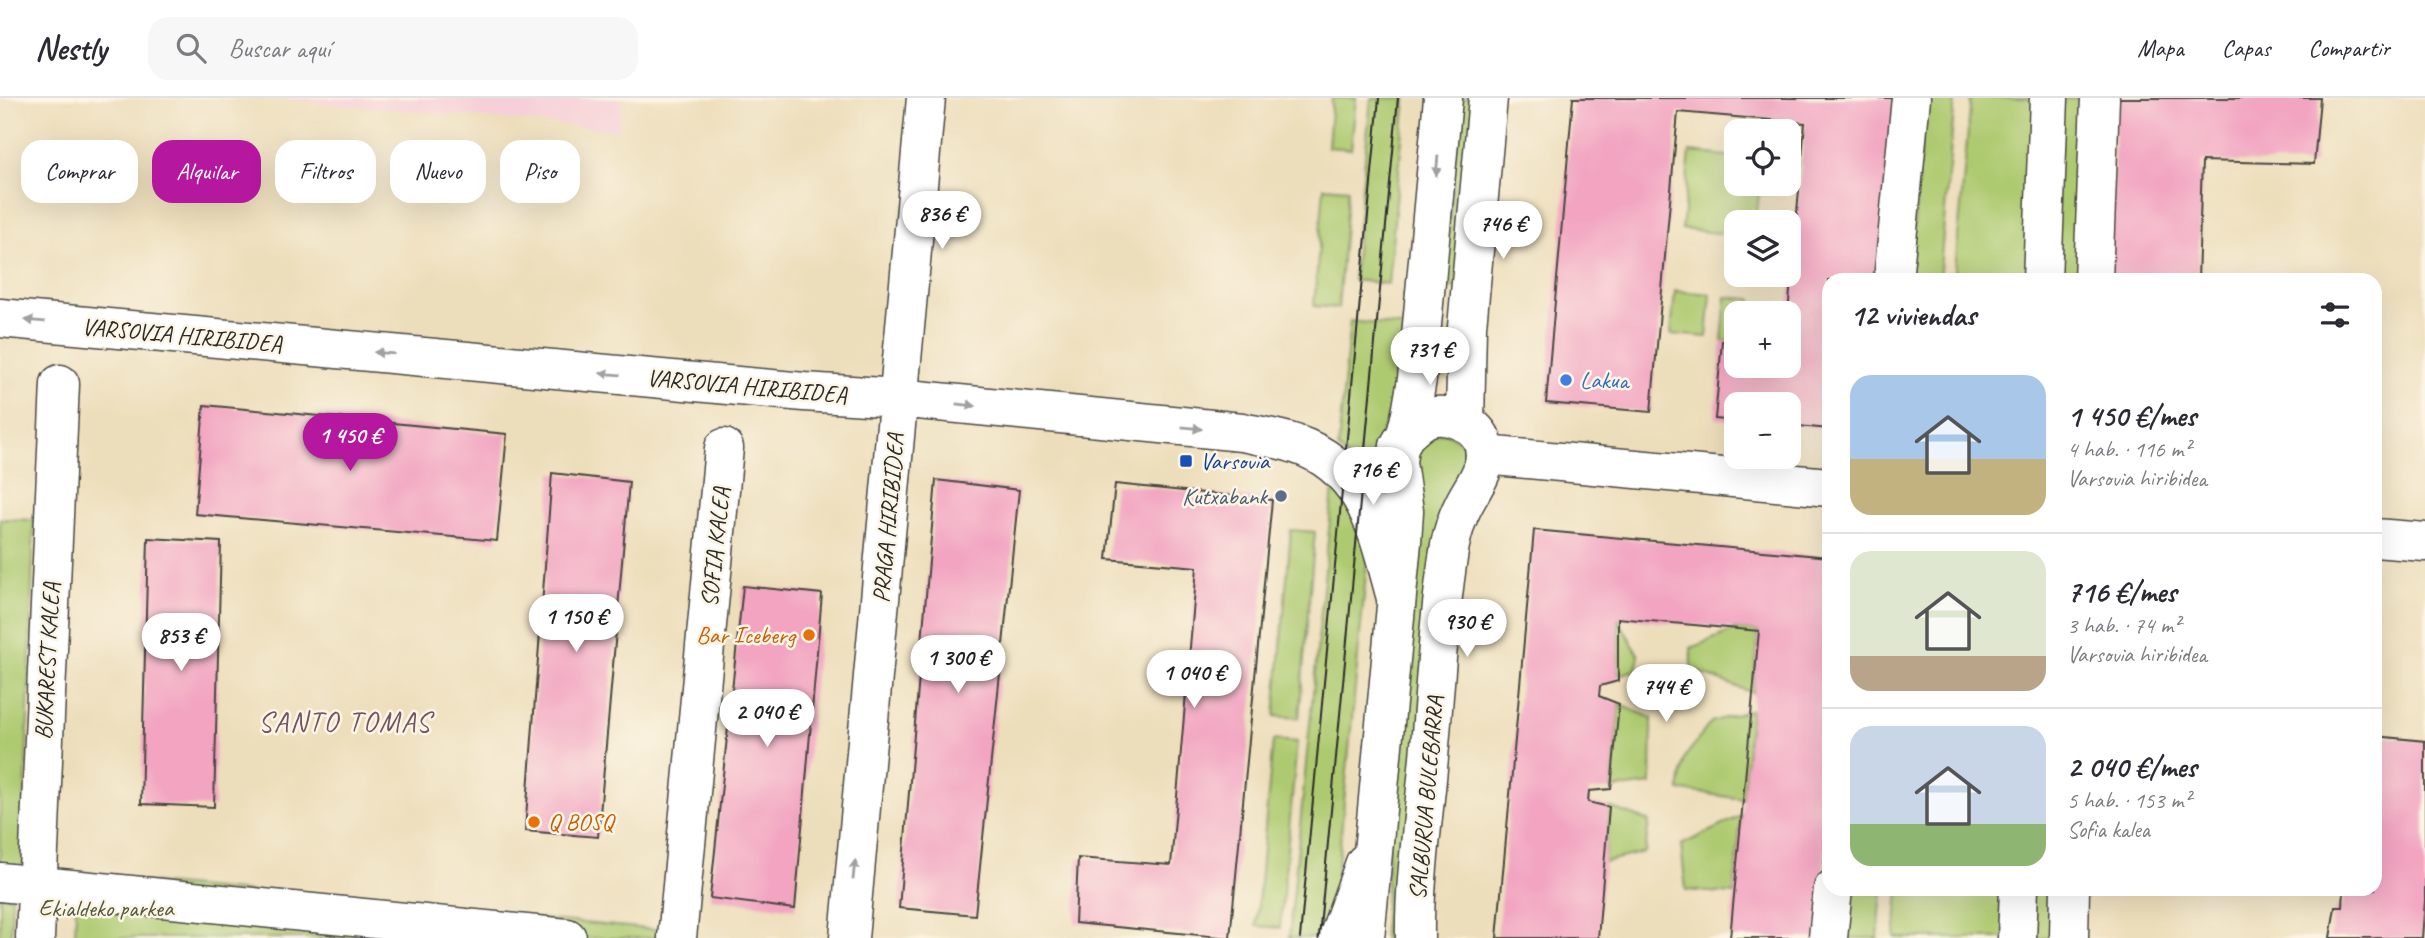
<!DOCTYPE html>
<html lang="es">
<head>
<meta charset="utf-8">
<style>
	:root { --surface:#fff; --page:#f7f7f7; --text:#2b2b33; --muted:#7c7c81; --line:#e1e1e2; --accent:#b5179e }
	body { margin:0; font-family:Caveat,sans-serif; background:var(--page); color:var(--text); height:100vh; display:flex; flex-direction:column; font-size:26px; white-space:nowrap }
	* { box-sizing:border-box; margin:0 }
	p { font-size:23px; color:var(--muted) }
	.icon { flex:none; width:38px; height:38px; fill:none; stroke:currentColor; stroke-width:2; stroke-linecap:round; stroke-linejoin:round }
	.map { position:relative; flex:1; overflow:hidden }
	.details { position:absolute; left:1822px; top:175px; width:560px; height:623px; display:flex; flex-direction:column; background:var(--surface); border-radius:21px; box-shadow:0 7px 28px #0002 }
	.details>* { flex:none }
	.banner { position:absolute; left:21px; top:42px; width:665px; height:63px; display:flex; gap:14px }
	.fabs { position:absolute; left:1724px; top:21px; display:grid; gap:14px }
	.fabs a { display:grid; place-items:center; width:77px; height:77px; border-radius:14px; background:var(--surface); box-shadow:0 7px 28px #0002; font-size:35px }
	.price { position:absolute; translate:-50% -60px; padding:0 16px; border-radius:24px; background:#fff; color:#222; font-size:23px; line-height:46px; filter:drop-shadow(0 2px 4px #0008) }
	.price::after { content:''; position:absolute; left:50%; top:42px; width:21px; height:16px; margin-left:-10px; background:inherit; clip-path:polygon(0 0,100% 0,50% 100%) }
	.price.selected { background:var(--accent); color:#fff }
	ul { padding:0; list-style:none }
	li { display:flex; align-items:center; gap:21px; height:175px; padding:0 28px }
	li+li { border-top:2px solid var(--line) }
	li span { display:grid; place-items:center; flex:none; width:196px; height:140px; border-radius:21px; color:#555 }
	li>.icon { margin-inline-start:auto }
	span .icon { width:84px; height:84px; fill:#fffc; stroke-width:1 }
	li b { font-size:30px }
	h2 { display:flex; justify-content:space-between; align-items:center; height:84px; padding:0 28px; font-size:30px }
	.tag { padding:0 24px; border-radius:21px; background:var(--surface); box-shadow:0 7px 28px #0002; font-size:24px; line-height:63px }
	.tag.selected { background:var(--accent); color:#fff }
	header { display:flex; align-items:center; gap:42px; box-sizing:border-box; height:98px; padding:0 35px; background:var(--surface); border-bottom:2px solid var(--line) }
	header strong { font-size:33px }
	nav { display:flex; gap:38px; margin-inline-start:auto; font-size:24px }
	.search { width:490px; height:63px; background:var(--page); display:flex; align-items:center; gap:18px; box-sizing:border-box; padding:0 24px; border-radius:21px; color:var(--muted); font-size:26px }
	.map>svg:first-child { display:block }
</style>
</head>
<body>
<header>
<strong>Nestly</strong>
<div class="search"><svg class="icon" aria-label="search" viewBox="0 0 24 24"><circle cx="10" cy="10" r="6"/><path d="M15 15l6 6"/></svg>Buscar aquí</div>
<nav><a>Mapa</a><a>Capas</a><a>Compartir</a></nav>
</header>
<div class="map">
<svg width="2425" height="840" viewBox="0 0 2425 840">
	<rect width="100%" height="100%" fill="#fcf5e5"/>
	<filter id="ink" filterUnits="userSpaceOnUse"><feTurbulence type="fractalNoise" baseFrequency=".0143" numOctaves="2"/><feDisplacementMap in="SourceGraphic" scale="14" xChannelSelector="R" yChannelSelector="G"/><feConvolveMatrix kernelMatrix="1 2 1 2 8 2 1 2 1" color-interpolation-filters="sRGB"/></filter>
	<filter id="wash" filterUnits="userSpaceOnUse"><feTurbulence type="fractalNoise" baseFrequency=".00686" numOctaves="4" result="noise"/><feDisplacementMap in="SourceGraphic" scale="28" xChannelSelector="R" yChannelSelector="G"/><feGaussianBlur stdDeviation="1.57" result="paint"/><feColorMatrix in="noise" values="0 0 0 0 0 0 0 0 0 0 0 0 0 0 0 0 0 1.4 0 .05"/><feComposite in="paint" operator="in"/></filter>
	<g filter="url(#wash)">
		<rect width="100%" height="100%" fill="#eddebb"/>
		<path fill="#f6cfd8" d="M265 0H622L619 32Z"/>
		<path fill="#aeca71" stroke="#6c7a4e" stroke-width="2" d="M1332 0H1356L1351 51 1328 49Z
			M1371 0H1406L1388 186 1353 182Z
			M1461 0H1474L1456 189H1443Z
			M1925 0H1955L1939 182H1909Z
			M1971 0H2039L2032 182H1954Z
			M2059 0H2086L2079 182H2050Z
			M1690 54 1736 59V86H1760L1756 124H1736V137L1682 131Z
			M1324 89 1348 91 1338 210 1314 208Z
			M1675 193 1711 196 1707 239 1671 236Z
			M1726 199 1752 201 1751 215H1736V244L1722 243Z
			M1350 223 1406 229 1398 288 1376 354 1379 379 1377 383 1371 381 1338 350Z
			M1444 335C1462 341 1466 347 1468 365L1398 840H1383L1414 358C1421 343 1428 337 1444 335Z
			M1334 380 1369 444 1332 829 1328 840H1289Z
			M0 421 34 422 23 775 0 773Z
			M1291 432 1315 434 1299 620 1275 618Z
			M1618 520 1639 558 1636 572 1618 577Z
			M1737 531 1759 533 1753 595 1691 571V550Z
			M1619 606 1652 620 1651 686 1611 691Z
			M1751 612 1743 701 1679 692 1685 659 1711 624Z
			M1273 642 1297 644 1280 830 1256 828Z
			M1609 709 1649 723 1645 754 1604 764Z
			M1741 718 1734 796 1686 792 1681 747Z
			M77 778 659 832V840H75Z
			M1852 791H1882L1878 840H1847Z
			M1899 791H2008L2006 840H1895Z
			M2027 791H2055L2053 840H2024Z
			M0 798 12 799 11 840H0Z"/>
		<g id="blocks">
			<path fill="#f2a4c1" d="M1573 0H1895L1878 182H1829V331L1788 327V306H1736V323L1715 321 1722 243 1736 244V268H1788V215L1805 25 1678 14 1651 314 1546 305Z
				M2116 0H2320L2314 66 2202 63 2198 182H2109Z
				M204 307 507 336 497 443 195 416Z
				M552 375 629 384 598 739 525 733Z
				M936 382 1019 392 975 817 899 810Z
				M1115 386 1272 402 1230 840 1075 825 1078 760 1171 767 1197 469 1107 461Z
				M1534 432 1829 459V715L1817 840H1730L1759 533 1618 520V583L1600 588 1599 598 1619 606 1611 691 1589 693 1588 704 1609 709 1598 840H1497Z
				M148 440 221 444 214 709 141 706Z
				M743 488 822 496 795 811 710 800Z
				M2375 638 2425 643V803L2422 840H2330L2335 809H2343L2344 791H2375Z"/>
		</g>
	</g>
	<g filter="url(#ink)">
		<use href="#blocks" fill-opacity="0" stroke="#484641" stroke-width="2"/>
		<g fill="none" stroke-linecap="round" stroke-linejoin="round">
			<g stroke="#484641" stroke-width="41">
				<path id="street" d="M1893 182 1911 0
					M2042 182 2049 0
					M2093 182 2100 0
					M0 220 804 294 898 300 1242 334C1260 338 1278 340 1295 346 1367 369 1378 436 1396 500
					M1485 357 1829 389
					M2375 440 2425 444
					M0 784 567 840
					M35 840 60 286
					M677 840 724 350
					M849 840 926 0
					M1338 840 1365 765
					M1828 840 1833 791
					M2017 840 2019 791
					M2069 840 2070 791"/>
			</g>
			<g stroke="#484641" stroke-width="41">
				<path id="secondary" d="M1465 325 1467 229 1488 0
					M1406 336C1412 331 1420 323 1427 320 1445 313 1474 324 1482 342 1492 367 1474 386 1464 406 1457 419 1453 433 1450 447 1438 520 1435 596 1428 670 1423 726 1414 784 1415 840
					M1365 840 1402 444 1404 413 1397 364 1399 348 1406 336 1411 316 1417 281 1443 0"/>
			</g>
			<use href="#street" stroke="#fff" stroke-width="38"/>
			<use href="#secondary" stroke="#fff" stroke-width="38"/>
			<path stroke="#2b2b2b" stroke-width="2" d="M1300 840 1379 0
				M1319 840 1398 0"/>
		</g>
		<defs><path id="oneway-solid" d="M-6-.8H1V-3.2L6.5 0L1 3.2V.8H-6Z" transform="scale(1.75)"/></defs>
		<g fill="#a0a0a0">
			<use href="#oneway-solid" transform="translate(1437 68) rotate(95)"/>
			<use href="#oneway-solid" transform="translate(35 223) rotate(-175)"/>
			<use href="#oneway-solid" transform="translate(384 255) rotate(-175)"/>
			<use href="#oneway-solid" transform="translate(610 276) rotate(-175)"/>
			<use href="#oneway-solid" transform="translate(966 307) rotate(6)"/>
			<use href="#oneway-solid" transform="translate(1192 330) rotate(6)"/>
			<use href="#oneway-solid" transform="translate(854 772) rotate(-84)"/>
		</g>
	</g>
	<circle fill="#3f7fe0" stroke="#fcf5e5" stroke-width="2.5" cx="1566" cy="282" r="7"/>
	<rect fill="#1a4fb4" stroke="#fcf5e5" stroke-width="2.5" x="1179" y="356" width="14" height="14" rx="3.5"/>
	<circle fill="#5c6f8a" stroke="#fcf5e5" stroke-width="2.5" cx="1281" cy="398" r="7"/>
	<g fill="#e8710a" stroke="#fcf5e5" stroke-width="2.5">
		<circle cx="809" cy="537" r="7"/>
		<circle cx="534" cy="724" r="7"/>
	</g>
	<g text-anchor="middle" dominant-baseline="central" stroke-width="5" stroke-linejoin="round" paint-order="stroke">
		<g font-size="24" fill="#2b2b2b" stroke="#fcf5e5">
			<text transform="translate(182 237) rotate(5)">VARSOVIA HIRIBIDEA</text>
			<text transform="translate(747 288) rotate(5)">VARSOVIA HIRIBIDEA</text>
			<text transform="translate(888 420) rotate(-85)">PRAGA HIRIBIDEA</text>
			<text transform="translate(715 449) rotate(-84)">SOFIA KALEA</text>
			<text transform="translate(47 563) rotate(-87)">BUKAREST KALEA</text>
			<text transform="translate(1426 700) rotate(-85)">SALBURUA BULEBARRA</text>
		</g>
		<g font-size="24" fill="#366cbe" stroke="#fcf5e5" text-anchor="start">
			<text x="1580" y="282">Lakua</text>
		</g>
		<g font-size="24" fill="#164399" stroke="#fcf5e5" text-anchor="start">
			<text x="1200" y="363">Varsovia</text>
		</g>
		<g font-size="24" fill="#4e5e75" stroke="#fcf5e5" text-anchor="end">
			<text x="1267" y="398">Kutxabank</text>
		</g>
		<g font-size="24" fill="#c56008" stroke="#fcf5e5" text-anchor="end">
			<text x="795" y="537">Bar Iceberg</text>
			<text x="548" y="724" text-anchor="start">Q BOSQ</text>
		</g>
		<g font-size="24" fill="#525b40" stroke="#fcf5e5">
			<text x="106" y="810">Ekialdeko parkea</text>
		</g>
		<g font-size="28" letter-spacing="2" fill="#715560" stroke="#fcf5e5">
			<text x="345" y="623">SANTO TOMAS</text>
		</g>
	</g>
</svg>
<div class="fabs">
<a><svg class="icon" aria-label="locate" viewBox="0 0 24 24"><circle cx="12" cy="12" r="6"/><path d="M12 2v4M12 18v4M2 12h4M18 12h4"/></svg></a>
<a><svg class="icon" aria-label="layers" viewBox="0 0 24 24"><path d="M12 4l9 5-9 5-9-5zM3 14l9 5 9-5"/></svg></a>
<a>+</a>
<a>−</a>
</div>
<b class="price" style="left:942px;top:153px">836 €</b>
<b class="price" style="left:1503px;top:163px">746 €</b>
<b class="price" style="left:1430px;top:289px">731 €</b>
<b class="price selected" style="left:350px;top:375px">1 450 €</b>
<b class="price" style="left:1373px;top:409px">716 €</b>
<b class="price" style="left:576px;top:556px">1 150 €</b>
<b class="price" style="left:1467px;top:561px">930 €</b>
<b class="price" style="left:181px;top:575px">853 €</b>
<b class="price" style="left:958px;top:597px">1 300 €</b>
<b class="price" style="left:1194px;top:612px">1 040 €</b>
<b class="price" style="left:1666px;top:626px">744 €</b>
<b class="price" style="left:767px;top:651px">2 040 €</b>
<div class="banner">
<a class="tag">Comprar</a>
<a class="tag selected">Alquilar</a>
<a class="tag">Filtros</a>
<a class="tag">Nuevo</a>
<a class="tag">Piso</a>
</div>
<section class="details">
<h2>12 viviendas<svg class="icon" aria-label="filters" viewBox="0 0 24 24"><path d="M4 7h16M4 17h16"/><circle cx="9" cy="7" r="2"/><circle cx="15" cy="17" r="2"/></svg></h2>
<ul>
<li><span style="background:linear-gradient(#a9c7e8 60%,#c2b280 0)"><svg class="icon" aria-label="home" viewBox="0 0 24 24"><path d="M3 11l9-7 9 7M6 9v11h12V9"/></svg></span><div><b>1 450 €/mes</b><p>4 hab. · 116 m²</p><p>Varsovia hiribidea</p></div></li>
<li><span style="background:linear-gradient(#dfe7d0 75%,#b9a48a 0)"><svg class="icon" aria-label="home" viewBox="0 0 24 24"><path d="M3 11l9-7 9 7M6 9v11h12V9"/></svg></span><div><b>716 €/mes</b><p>3 hab. · 74 m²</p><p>Varsovia hiribidea</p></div></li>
<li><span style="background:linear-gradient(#c9d6e8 70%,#8fb573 0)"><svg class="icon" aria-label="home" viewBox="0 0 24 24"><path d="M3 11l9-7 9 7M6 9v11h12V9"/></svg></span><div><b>2 040 €/mes</b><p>5 hab. · 153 m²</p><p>Sofia kalea</p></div></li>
</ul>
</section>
</div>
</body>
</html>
